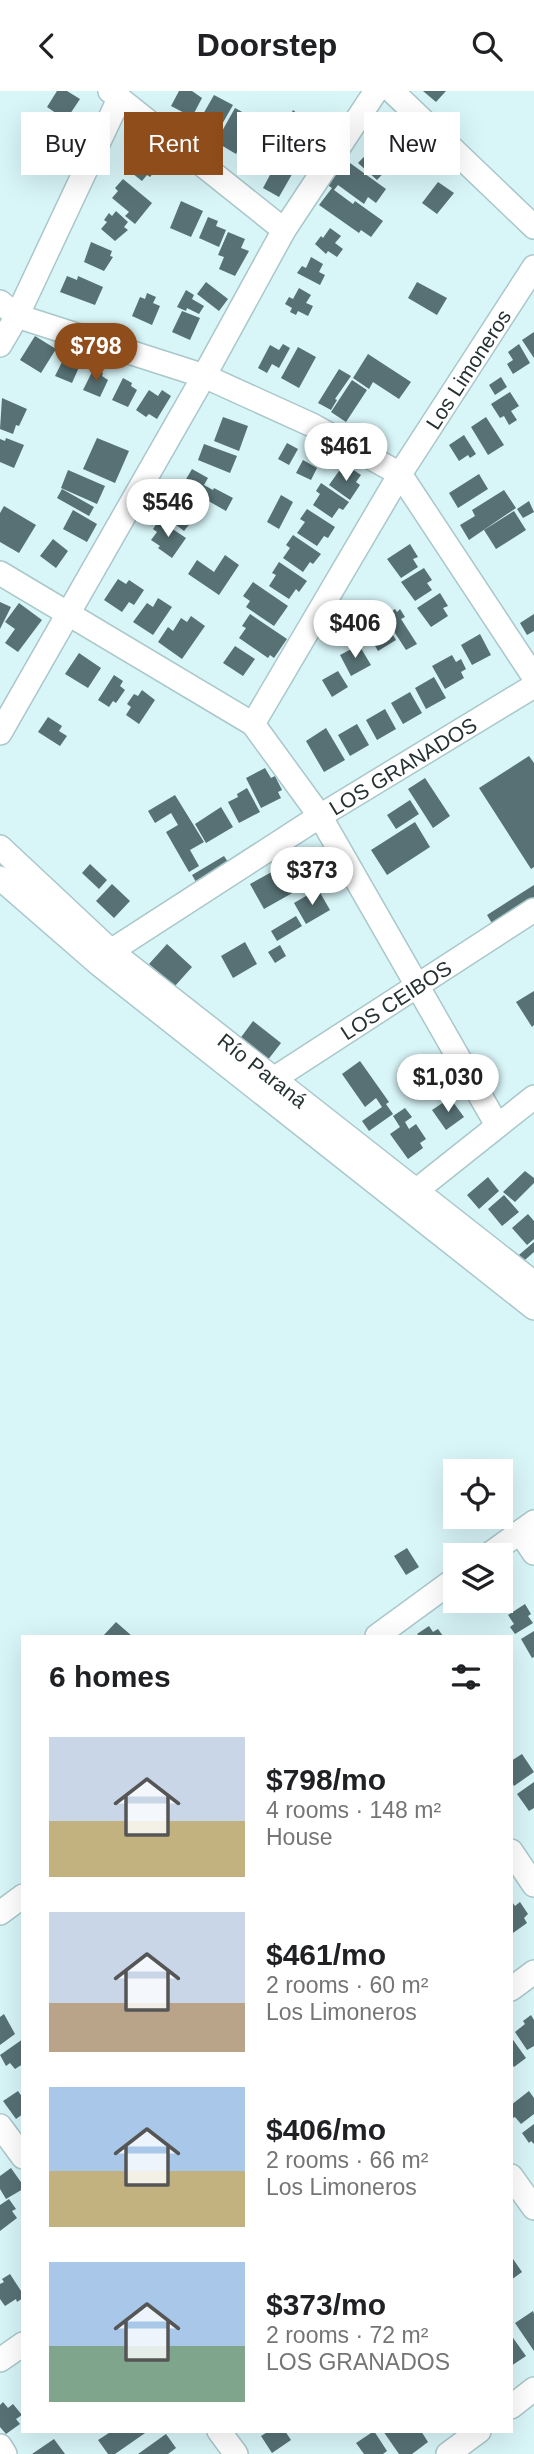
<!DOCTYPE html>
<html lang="en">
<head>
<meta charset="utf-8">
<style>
	:root { --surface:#fff; --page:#f6f6f6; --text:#202124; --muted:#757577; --accent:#8e4d1a }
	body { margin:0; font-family:Arial,sans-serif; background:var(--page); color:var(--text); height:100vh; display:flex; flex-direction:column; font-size:26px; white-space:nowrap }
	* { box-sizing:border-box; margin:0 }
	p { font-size:23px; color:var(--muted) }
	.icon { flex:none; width:38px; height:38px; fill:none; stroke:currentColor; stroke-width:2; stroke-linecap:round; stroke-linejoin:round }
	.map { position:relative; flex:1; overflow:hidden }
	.details { position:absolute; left:21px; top:1544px; width:492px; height:798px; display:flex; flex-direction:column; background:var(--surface); border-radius:0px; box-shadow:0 7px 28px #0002 }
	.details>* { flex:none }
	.guide { position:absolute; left:21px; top:21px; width:494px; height:63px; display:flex; gap:14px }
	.fabs { position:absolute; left:443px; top:1368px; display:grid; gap:14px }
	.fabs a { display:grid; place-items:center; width:70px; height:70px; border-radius:0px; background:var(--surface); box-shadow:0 7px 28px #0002; font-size:35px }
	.price { position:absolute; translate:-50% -60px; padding:0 16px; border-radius:24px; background:#fff; color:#222; font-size:23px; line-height:46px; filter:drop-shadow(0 2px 4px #0008) }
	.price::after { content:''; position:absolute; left:50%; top:42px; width:21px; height:16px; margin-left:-10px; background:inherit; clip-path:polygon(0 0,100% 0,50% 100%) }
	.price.current { background:var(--accent); color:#fff }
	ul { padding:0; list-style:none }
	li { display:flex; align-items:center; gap:21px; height:175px; padding:0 28px }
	li span { display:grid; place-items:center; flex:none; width:196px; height:140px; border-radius:0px; color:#555 }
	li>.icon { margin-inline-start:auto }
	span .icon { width:84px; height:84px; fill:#fffc; stroke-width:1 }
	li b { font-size:30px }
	h2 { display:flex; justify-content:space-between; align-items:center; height:84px; padding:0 28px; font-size:30px }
	.tag { padding:0 24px; border-radius:0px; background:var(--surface); box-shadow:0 7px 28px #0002; font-size:24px; line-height:63px }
	.tag.current { background:var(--accent); color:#fff }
	header { display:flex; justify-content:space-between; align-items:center; height:91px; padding:0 28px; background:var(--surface); font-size:32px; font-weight:700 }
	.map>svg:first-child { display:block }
</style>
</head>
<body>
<header><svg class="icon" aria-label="back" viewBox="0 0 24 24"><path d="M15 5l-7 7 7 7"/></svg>Doorstep<svg class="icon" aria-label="search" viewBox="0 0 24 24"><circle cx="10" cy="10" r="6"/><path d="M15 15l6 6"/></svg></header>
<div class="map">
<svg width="534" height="2363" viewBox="0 0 534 2363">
	<rect width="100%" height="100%" fill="#d8f5f8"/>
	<path fill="#577174" d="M57 0H67L80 8 66 29 47 16Z
		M179 0H192L202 7 192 26 171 15Z
		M423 0H446L436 11Z
		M214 4 233 14 213 49 194 39Z
		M235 17 255 28 236 63 216 51Z
		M293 19 318 40 312 51 286 34Z
		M387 42 405 59 377 89 358 72Z
		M259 50 265 53 262 57 271 62 260 82 243 72 253 53 257 54Z
		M139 59 156 73 153 76 156 79 150 86 147 84 142 90 128 79 135 70 132 67Z
		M275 59 296 71 293 77 295 78 279 106 263 97 271 82 264 79Z
		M350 72 386 98 376 112 368 106 364 113 338 94 334 99 353 113 355 110 383 130 371 146 361 139 359 142 319 114 332 97 323 91 333 77 342 84Z
		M123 88 152 112 135 133 125 125 129 121 112 107 118 100 115 97Z
		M438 91 454 102 437 123 422 112Z
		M181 110 203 120 191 146 170 137Z
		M116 120 128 131 124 136 128 139 115 150 101 138 107 131 104 129 109 122 112 125Z
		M208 126 218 130 216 135 226 139 219 156 199 147Z
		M330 137 341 145 335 152 343 158 337 166 328 160 326 163 315 153 321 145 323 147Z
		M228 141 245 148 241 157 249 160 235 185 219 178 224 166 218 164Z
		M91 151 112 160 110 165 113 166 104 180 84 171Z
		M311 166 323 173 319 181 325 184 320 194 297 182 302 175 306 177Z
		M67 185 77 189 78 185 103 196 95 214 60 201Z
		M206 191 228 208 219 220 197 203Z
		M417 191 447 207 437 224 408 207Z
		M299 197 311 204 306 212 313 215 308 225 298 220 296 224 290 221 292 217 285 213 289 206 293 208Z
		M186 199 194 204 192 208 204 215 199 223 187 217 186 220 177 216Z
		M147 202 156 206 153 212 160 215 152 234 132 225 140 206 145 208Z
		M182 220 200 227 190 249 172 241Z
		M534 241V267L522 249Z
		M35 245 56 258 41 282 20 269Z
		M283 253 290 257 279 277 272 273 267 282 258 277 270 254 279 259Z
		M519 253 530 272 513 283 507 273 513 269 508 261Z
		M298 256 316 266 299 297 281 287Z
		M66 263 75 268 74 271 80 274 72 292 55 285Z
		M368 263 411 291 399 308 373 291 369 298 353 287Z
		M94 277 103 282 102 285 108 289 100 306 83 299Z
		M339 278 351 285 335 308 337 309 331 319 318 312Z
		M501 286 507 296 495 304 489 294Z
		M123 287 132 292 131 295 137 299 128 316 112 309Z
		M352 289 367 299 346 331 331 321Z
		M149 299 158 305 162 299 171 305 157 328 149 323 146 326 136 319Z
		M510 301 519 315 511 320 517 329 509 334 504 325 500 327 491 313Z
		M2 307 27 318 19 335 16 334 13 343 0 338Z
		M223 326 248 335 239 360 214 350Z
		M486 326 504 354 488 364 471 336Z
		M464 344 476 363 470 367 468 364 459 370 449 354Z
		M6 347 24 354 14 377 0 371V348L5 350Z
		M97 347 129 360 115 392 83 378Z
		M287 352 298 358 289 374 278 368Z
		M204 353 237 365 230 382 198 369Z
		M303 369 317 377 311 389 296 382Z
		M349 376 361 384 356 391 360 394 350 409 329 394 339 380 344 383Z
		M192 378 208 387 204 394 213 399 214 397 233 407 226 420 182 395Z
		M68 379 105 395 97 413 61 397Z
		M479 383 488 398 458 417 449 402Z
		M321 392 349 411 343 419 339 417 332 427 313 414 320 403 316 400Z
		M62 398 94 416 89 425 57 407Z
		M504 399 516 417 469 449 460 434 475 425 472 419Z
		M281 404 293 411 279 438 267 431Z
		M181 407 193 416 189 421 195 426 184 440 171 430 173 427 163 420 169 411 174 415Z
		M529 410 534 421 523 427 517 418Z
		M4 415 36 434 19 462 0 451V422Z
		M307 418 335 436 328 447 324 445 317 455 297 442 305 431 300 428Z
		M73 419 97 433 87 451 63 438Z
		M514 420 526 439 496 458 484 439Z
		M159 429 186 447 172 467 158 457 160 455 151 449 157 441 153 438Z
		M293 444 321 463 313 473 310 471 303 481 283 467 290 457 286 454Z
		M53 448 68 460 56 477 40 465Z
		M410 453 418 466 413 468 418 476 401 487 387 468Z
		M225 464 239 474 219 504 188 483 197 469 214 481Z
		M279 471 307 490 299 501 296 498 289 508 269 495 276 484 272 482Z
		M424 477 432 489 427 492 432 499 415 510 401 491Z
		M118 488 126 493 129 489 144 499 134 514 129 511 122 521 104 509Z
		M253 491 288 515 274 535 246 516 250 510 243 505Z
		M440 502 448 515 443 517 448 525 431 536 417 517Z
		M158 507 172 516 153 544 133 531 147 512 153 516Z
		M0 511 11 516 0 538Z
		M19 512 42 529 18 561 5 552 15 538 5 531Z
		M395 518 397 521 400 518 405 526 401 528 417 553 406 559 384 525Z
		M250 523 287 548 274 567 270 564 268 567 239 547 246 537 242 535Z
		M534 523V540L527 544 520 532Z
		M191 525 205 535 182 568 158 551 168 536 173 540 181 527 187 531Z
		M382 527 396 549 378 560 365 538Z
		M480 543 491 564 472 574 461 554Z
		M359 554 371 574 351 585 340 564Z
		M235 555 255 568 243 585 223 572Z
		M79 562 101 577 88 597 65 583Z
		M452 564 456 571 461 568 466 578 461 581 464 587 445 598 432 575Z
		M338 580 348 596 332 606 322 589Z
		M114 584 123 590 120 595 125 599 116 612 113 610 109 616 98 609Z
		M434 586 446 607 426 618 415 597Z
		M142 599 155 609 139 633 126 624 131 616 127 613 134 603 138 605Z
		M410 601 422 622 403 633 391 612Z
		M385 618 396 638 377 649 366 629Z
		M48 626 62 635 59 640 67 645 60 655 38 641Z
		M357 633 369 654 350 665 338 644Z
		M326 637 345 669 324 681 306 650Z
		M529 665 534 672V776L531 778 479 697Z
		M265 677 271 687 275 685 282 699 278 701 281 707 261 717 246 687Z
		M425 687 450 725 433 737 408 698Z
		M247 697 260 721 239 732 228 711 238 706 237 703Z
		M175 704 204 751 190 759 199 775 189 781 166 741 178 734 171 722 155 732 148 720Z
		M410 709 419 723 396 738 387 724Z
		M221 716 233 736 206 752 195 733Z
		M415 731 430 756 387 784 371 759Z
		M224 765 228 771 196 791 192 784Z
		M297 767 310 792 264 818 250 793Z
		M90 773 107 789 99 798 82 782Z
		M112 793 130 810 114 827 96 810Z
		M534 794V807L493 834 487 824Z
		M318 798 330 819 306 833 294 812Z
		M296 825 302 835 277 850 271 840Z
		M245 851 257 873 233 887 221 865Z
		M167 853 192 876 175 895 149 873Z
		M280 854 286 865 275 872 268 861Z
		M534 900V934L532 936 516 911Z
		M253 930 281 952 267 970 239 949Z
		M360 970 389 1011 386 1013 393 1023 369 1040 362 1030 382 1016 376 1007 365 1016 342 983Z
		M450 1007 464 1026 446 1039 432 1019Z
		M405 1017 412 1026 405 1031 409 1038 416 1033 426 1048 420 1052 423 1057 408 1068 390 1043 400 1036 393 1025Z
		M525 1080 534 1087V1092L515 1111 503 1101Z
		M488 1086 499 1100 479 1118 467 1104Z
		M504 1104 519 1121 502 1135 488 1118Z
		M528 1123 534 1130V1148L527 1154 512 1137Z
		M534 1151V1161L518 1175 513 1169Z
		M407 1457 419 1476 406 1484 394 1465Z
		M500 1486 511 1502 500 1509Z
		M525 1513 531 1523 528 1525 533 1532 515 1543 510 1536 514 1533 508 1524Z
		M116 1531 132 1545H103Z
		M429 1535 433 1541 438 1538 443 1545H419L417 1543Z
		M534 1540V1566L532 1567 521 1548Z
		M522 1663 534 1681 514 1695 511 1690V1670Z
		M534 1691V1717L529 1720 517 1703Z
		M511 1809 515 1815 520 1811 528 1823 524 1827 527 1832 513 1842 511 1839Z
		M4 1923 15 1943 0 1954V1926Z
		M531 1924 534 1929V1955L527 1959 515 1941 525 1933 523 1930Z
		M511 1946 526 1967 514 1976 511 1972Z
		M23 1948V1973L15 1978 10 1972 6 1975 0 1964Z
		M18 2000 23 2007V2023L16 2028 3 2010Z
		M529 2000 534 2007V2023L521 2033 515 2026 513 2027 511 2025V2014Z
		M534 2033V2053L531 2050 529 2052 522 2042Z
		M11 2077 23 2094V2098L6 2108 0 2098V2085Z
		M9 2108 16 2118 12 2120 17 2127 0 2140V2114Z
		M511 2165 522 2181 511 2189Z
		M10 2183 23 2203V2207L17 2211 16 2208 5 2215 0 2208V2193L4 2191 2 2188Z
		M533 2220 534 2223V2260L515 2232Z
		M511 2244 526 2265 511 2275Z
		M3 2311 8 2317 13 2313 22 2324 16 2328 20 2333 6 2343 0 2336V2314Z
		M112 2340H148L115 2363H108L98 2349Z
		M269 2340H285L291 2349 272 2362 261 2345Z
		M374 2340 387 2360 383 2363H364L356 2352Z
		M383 2340H421L428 2351 412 2363H399Z
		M166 2343 176 2357 168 2363H138Z
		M54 2348 65 2363H32Z"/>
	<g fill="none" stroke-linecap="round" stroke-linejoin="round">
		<g stroke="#aac7ca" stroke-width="26">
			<g id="minor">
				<path d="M110 0 284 139"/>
				<path d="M392 0 534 136"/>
				<path d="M0 211 17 225 204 285 312 334 400 383 534 586"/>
				<path d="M0 254 17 225 119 8"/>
				<path d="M0 482 253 633 320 725 497 1034"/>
				<path id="s1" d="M253 633 400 383 534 176"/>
				<path d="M0 642 204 285 284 139 376 0"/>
				<path id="s2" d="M0 756 111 860 534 1192"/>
				<path d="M0 787 100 874 534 1217"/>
				<path id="s3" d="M104 869 111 860 320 725 534 595"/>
				<path id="s4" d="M263 999 272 989 534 819"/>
				<path d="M407 1111 417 1099 534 1006"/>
				<path d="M520 1441 534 1462"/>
				<path d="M487 1465 534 1431"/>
				<path d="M377 1545 455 1488"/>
				<path d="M511 1760 534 1794"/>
				<path d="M0 1822 23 1805"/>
				<path d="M511 1898 534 1881"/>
				<path d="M0 2035 23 2066"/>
				<path d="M511 2085 534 2117"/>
				<path d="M0 2269 23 2253"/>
				<path d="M511 2316 534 2298"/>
				<path d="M219 2340 236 2363"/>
				<path d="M0 2355 5 2363"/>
				<path d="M448 2363 479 2340"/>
			</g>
		</g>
		<use href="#minor" stroke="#fff" stroke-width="23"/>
	</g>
	<g text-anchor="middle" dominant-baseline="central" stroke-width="7" stroke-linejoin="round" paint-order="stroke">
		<g font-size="21" fill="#263132" stroke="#f7fdfe">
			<text stroke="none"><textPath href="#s1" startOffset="415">Los Limoneros</textPath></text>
			<text stroke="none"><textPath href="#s3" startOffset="357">LOS GRANADOS</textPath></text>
			<text stroke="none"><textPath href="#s4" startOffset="161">LOS CEIBOS</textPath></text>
			<text stroke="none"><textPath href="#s2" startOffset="345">Río Paraná</textPath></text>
		</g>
	</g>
</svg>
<div class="fabs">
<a><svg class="icon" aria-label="locate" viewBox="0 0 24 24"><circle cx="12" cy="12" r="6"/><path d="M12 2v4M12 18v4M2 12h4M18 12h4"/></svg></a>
<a><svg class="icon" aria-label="layers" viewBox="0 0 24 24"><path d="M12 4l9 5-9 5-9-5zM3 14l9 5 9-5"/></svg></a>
</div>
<b class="price current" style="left:96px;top:292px">$798</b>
<b class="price" style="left:346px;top:392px">$461</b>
<b class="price" style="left:168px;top:448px">$546</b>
<b class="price" style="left:355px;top:569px">$406</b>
<b class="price" style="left:312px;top:816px">$373</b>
<b class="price" style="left:448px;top:1023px">$1,030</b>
<div class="guide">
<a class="tag">Buy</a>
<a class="tag current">Rent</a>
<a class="tag">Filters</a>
<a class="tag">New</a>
</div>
<section class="details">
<h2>6 homes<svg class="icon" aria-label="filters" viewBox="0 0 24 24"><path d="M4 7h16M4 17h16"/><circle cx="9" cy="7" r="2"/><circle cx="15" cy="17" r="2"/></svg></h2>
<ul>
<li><span style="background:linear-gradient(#c9d6e8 60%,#c2b280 0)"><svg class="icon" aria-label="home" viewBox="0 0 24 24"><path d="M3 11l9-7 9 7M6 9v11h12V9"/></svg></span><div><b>$798/mo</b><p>4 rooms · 148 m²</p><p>House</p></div></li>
<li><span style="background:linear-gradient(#c9d6e8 65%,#b9a48a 0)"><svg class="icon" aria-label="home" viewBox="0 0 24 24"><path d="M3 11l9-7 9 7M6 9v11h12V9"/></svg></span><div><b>$461/mo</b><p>2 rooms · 60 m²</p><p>Los Limoneros</p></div></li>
<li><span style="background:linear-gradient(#a9c7e8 60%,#c2b280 0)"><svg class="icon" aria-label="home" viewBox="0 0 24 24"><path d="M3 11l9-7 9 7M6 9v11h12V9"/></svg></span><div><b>$406/mo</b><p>2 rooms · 66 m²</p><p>Los Limoneros</p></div></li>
<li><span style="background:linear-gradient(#a9c7e8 60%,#7fa58c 0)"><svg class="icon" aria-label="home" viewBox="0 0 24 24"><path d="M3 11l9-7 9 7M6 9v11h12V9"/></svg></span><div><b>$373/mo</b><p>2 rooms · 72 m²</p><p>LOS GRANADOS</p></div></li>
</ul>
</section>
</div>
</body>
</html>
